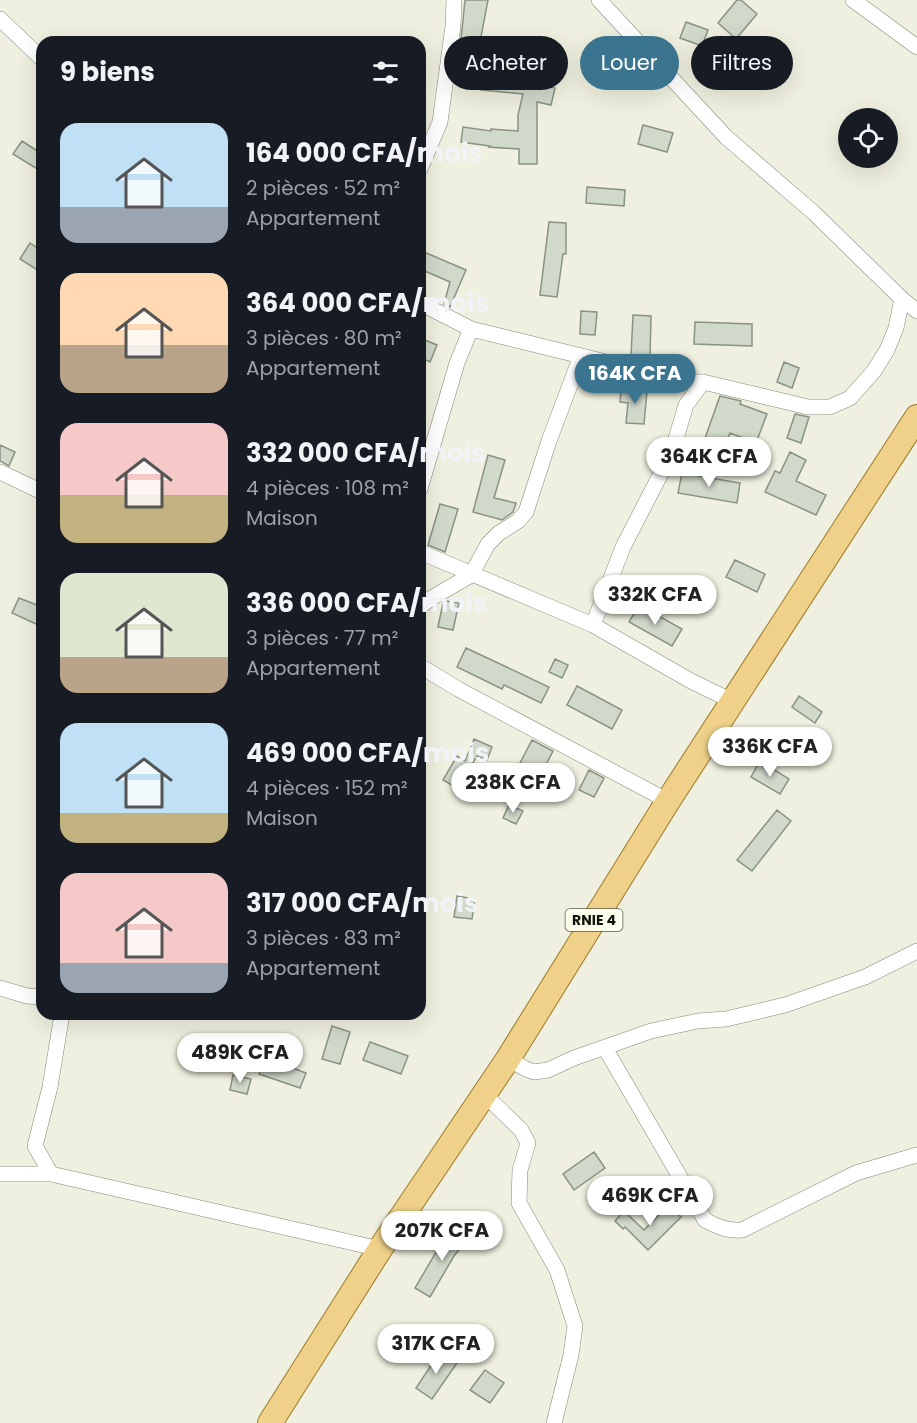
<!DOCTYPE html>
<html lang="fr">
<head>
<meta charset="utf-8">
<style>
	:root { --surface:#171b24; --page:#242831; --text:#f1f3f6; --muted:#9ea1a6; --accent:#3b748e }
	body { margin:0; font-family:Poppins,sans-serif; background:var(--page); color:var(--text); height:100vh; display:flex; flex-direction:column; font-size:22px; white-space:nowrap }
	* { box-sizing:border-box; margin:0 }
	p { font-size:20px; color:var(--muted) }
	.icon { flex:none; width:33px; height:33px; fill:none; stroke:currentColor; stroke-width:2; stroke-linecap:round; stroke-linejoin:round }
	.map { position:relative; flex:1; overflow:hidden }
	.drawer { position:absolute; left:36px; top:36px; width:390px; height:984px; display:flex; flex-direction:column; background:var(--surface); border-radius:18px; box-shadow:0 6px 24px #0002 }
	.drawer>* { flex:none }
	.top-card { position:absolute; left:444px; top:36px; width:382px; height:54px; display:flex; gap:12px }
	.buttons { position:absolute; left:838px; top:108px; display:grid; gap:12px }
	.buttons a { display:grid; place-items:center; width:60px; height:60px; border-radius:50%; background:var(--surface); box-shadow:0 6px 24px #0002; font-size:30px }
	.price { position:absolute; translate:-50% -51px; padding:0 14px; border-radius:21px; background:#fff; color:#222; font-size:20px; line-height:39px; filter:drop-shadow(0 2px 3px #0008) }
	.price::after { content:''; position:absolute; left:50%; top:36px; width:18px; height:14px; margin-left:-9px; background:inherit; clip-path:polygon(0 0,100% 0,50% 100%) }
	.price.selected { background:var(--accent); color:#fff }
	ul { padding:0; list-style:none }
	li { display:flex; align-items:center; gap:18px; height:150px; padding:0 24px }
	li span { display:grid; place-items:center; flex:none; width:168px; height:120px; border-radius:18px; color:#555 }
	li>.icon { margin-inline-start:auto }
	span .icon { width:72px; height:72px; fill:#fffc; stroke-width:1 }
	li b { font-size:26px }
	h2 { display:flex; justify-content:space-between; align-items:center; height:72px; padding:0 24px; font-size:26px }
	.tag { padding:0 21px; border-radius:27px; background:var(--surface); box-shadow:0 6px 24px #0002; font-size:21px; line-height:54px }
	.tag.selected { background:var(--accent); color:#fff }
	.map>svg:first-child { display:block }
</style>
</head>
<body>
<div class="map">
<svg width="917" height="1423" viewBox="0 0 917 1423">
	<rect width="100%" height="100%" fill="#eff0df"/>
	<path fill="#d0d9ca" stroke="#899284" stroke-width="1.5" d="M465 0H488L480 42 461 39Z
		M737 0H741L757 14 736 39 718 23Z
		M686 22 708 30 702 46 680 38Z
		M483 72 512 75V79L555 88 551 105 537 102V164H519V149L489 147 490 146 461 142 463 127 491 131V129L518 131V115L523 94 481 90Z
		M643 125 673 133 667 152 638 144Z
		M22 141 42 154V172L13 154Z
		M587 187 625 190 624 206 586 203Z
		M549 222 566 223V254H563L557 297 540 295Z
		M30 243 42 251V273L20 259Z
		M424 252 466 270 450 307 444 304 450 282 420 269V261Z
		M581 311 597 312 595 335 580 334Z
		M633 315 651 316 650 357 631 356Z
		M695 322 752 324V346L694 344Z
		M420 338 437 345 430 362 420 357Z
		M784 362 799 368 792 388 777 382Z
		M621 389 647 391 644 424 626 423 628 403 620 402Z
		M720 396 741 401 740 404 767 414 756 443 730 433 724 448 704 441Z
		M795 414 809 417 801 443 787 438Z
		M0 445 15 452 9 466 0 461Z
		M790 452 806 460 796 481 826 495 816 515 765 492 775 471 780 473Z
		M488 455 505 460 494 498 516 503 513 512 502 520 473 512Z
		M682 473 740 483 737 503 678 493Z
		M440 504 458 509 445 552 428 545Z
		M735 560 765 574 757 592 726 577Z
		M19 598 42 607 36 624 12 613Z
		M446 601 459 603 453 630 438 627 443 603Z
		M639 605 682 629 672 646 629 622Z
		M466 648 549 687 541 703 504 685 502 689 457 667Z
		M555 659 568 665 562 678 549 672Z
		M577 686 622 710 612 729 567 705Z
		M799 696 822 712 815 723 792 707Z
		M474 739 492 747 487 760 477 756 457 788 443 780 457 756 465 761Z
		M532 740 553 751 538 780 517 769Z
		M760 761 789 779 780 794 751 777Z
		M589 770 604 778 594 797 579 790Z
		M509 805 523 811 516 824 503 818Z
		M777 810 791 821 752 871 737 860Z
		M457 896 475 899 472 919 454 917Z
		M332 1026 350 1032 340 1064 322 1059Z
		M370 1042 408 1056 401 1074 363 1060Z
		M265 1058 306 1073 300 1088 259 1074Z
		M233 1075 251 1079 247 1094 230 1090Z
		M594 1152 605 1168 574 1190 563 1174Z
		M669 1205 681 1217 648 1250 625 1227 623 1229 615 1221 624 1211 644 1230Z
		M460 1226 471 1235 454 1256 430 1297 415 1288 439 1247 442 1249Z
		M440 1352 457 1363 432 1399 416 1388Z
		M485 1370 504 1383 490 1403 470 1390Z"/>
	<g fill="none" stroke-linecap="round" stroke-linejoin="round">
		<g stroke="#868777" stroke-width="16">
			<path id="street" d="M599 0 726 137 814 213 902 299 917 311
				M853 0 917 47
				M0 19 42 59
				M420 169 440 122 453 26 454 0
				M420 303 471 329 610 363 660 381 703 382 808 407H830L850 398 874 371 887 350 896 328 902 299
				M0 472 42 492
				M420 489 457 363 471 329
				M420 552 593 625 691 681 732 701
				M420 607 430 599 471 575 488 544 499 533 518 521 526 512 549 441 581 356
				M593 625 623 547 672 452 686 405 703 382
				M420 666 458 689 668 801
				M0 988 27 996 42 997
				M605 1048 705 1220C718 1227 727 1231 742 1230L856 1173 917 1155
				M508 1059 526 1069 534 1072 548 1070 574 1058 651 1031 698 1021 726 1019 785 1005 865 977 917 951
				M484 1094 521 1130 528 1143 520 1170 519 1203 557 1270 575 1326 571 1355 554 1423
				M0 1174H51L380 1249
				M51 1174 35 1146 50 1087 62 1014"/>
		</g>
		<g stroke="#9b7a2a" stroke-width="26">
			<path id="primary" d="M270 1423 380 1249 508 1059 668 801 917 417"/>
		</g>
		<use href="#street" stroke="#fff" stroke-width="15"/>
		<use href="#primary" stroke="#f0d189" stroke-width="24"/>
	</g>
	<g text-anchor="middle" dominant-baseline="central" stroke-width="5" stroke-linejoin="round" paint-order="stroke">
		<rect fill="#fdfdec" stroke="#58584e" stroke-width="1.5" x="565.5" y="909" width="57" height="22" rx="4.5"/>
		<g font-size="14" font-weight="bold" fill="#11110b">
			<text x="594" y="920">RNIE 4</text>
		</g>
	</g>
</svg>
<div class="buttons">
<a><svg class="icon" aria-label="locate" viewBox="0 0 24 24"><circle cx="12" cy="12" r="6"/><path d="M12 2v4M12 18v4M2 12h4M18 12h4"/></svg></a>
</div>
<b class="price selected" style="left:635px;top:405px">164K CFA</b>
<b class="price" style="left:709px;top:488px">364K CFA</b>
<b class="price" style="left:655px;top:626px">332K CFA</b>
<b class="price" style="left:770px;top:778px">336K CFA</b>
<b class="price" style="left:513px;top:814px">238K CFA</b>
<b class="price" style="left:240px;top:1084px">489K CFA</b>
<b class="price" style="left:650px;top:1227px">469K CFA</b>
<b class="price" style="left:442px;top:1262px">207K CFA</b>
<b class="price" style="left:436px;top:1375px">317K CFA</b>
<div class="top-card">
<a class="tag">Acheter</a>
<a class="tag selected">Louer</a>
<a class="tag">Filtres</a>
</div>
<section class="drawer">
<h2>9 biens<svg class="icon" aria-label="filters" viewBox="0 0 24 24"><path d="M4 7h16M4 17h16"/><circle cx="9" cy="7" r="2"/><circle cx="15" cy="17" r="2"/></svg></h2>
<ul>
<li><span style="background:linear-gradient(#bfe0f5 70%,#9aa5b1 0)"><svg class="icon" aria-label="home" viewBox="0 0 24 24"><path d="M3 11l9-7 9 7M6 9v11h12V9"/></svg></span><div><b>164 000 CFA/mois</b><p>2 pièces · 52 m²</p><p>Appartement</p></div></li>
<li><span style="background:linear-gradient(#ffd9b3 60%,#b9a48a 0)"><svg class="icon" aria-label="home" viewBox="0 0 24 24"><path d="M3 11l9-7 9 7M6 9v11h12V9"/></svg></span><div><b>364 000 CFA/mois</b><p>3 pièces · 80 m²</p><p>Appartement</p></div></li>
<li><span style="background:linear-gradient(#f6c9c9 60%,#c2b280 0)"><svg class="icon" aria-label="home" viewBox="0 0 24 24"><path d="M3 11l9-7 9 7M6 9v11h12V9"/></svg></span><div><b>332 000 CFA/mois</b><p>4 pièces · 108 m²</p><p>Maison</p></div></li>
<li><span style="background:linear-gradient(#dfe7d0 70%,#b9a48a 0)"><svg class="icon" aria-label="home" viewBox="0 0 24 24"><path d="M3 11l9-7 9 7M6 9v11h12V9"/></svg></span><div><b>336 000 CFA/mois</b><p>3 pièces · 77 m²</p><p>Appartement</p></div></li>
<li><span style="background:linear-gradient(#bfe0f5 75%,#c2b280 0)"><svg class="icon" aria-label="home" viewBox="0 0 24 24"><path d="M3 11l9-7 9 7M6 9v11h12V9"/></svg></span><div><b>469 000 CFA/mois</b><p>4 pièces · 152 m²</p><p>Maison</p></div></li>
<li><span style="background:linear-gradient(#f6c9c9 75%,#9aa5b1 0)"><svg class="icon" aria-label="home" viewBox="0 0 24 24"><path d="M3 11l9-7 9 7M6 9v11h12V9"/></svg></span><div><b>317 000 CFA/mois</b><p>3 pièces · 83 m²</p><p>Appartement</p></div></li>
</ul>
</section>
</div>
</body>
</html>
